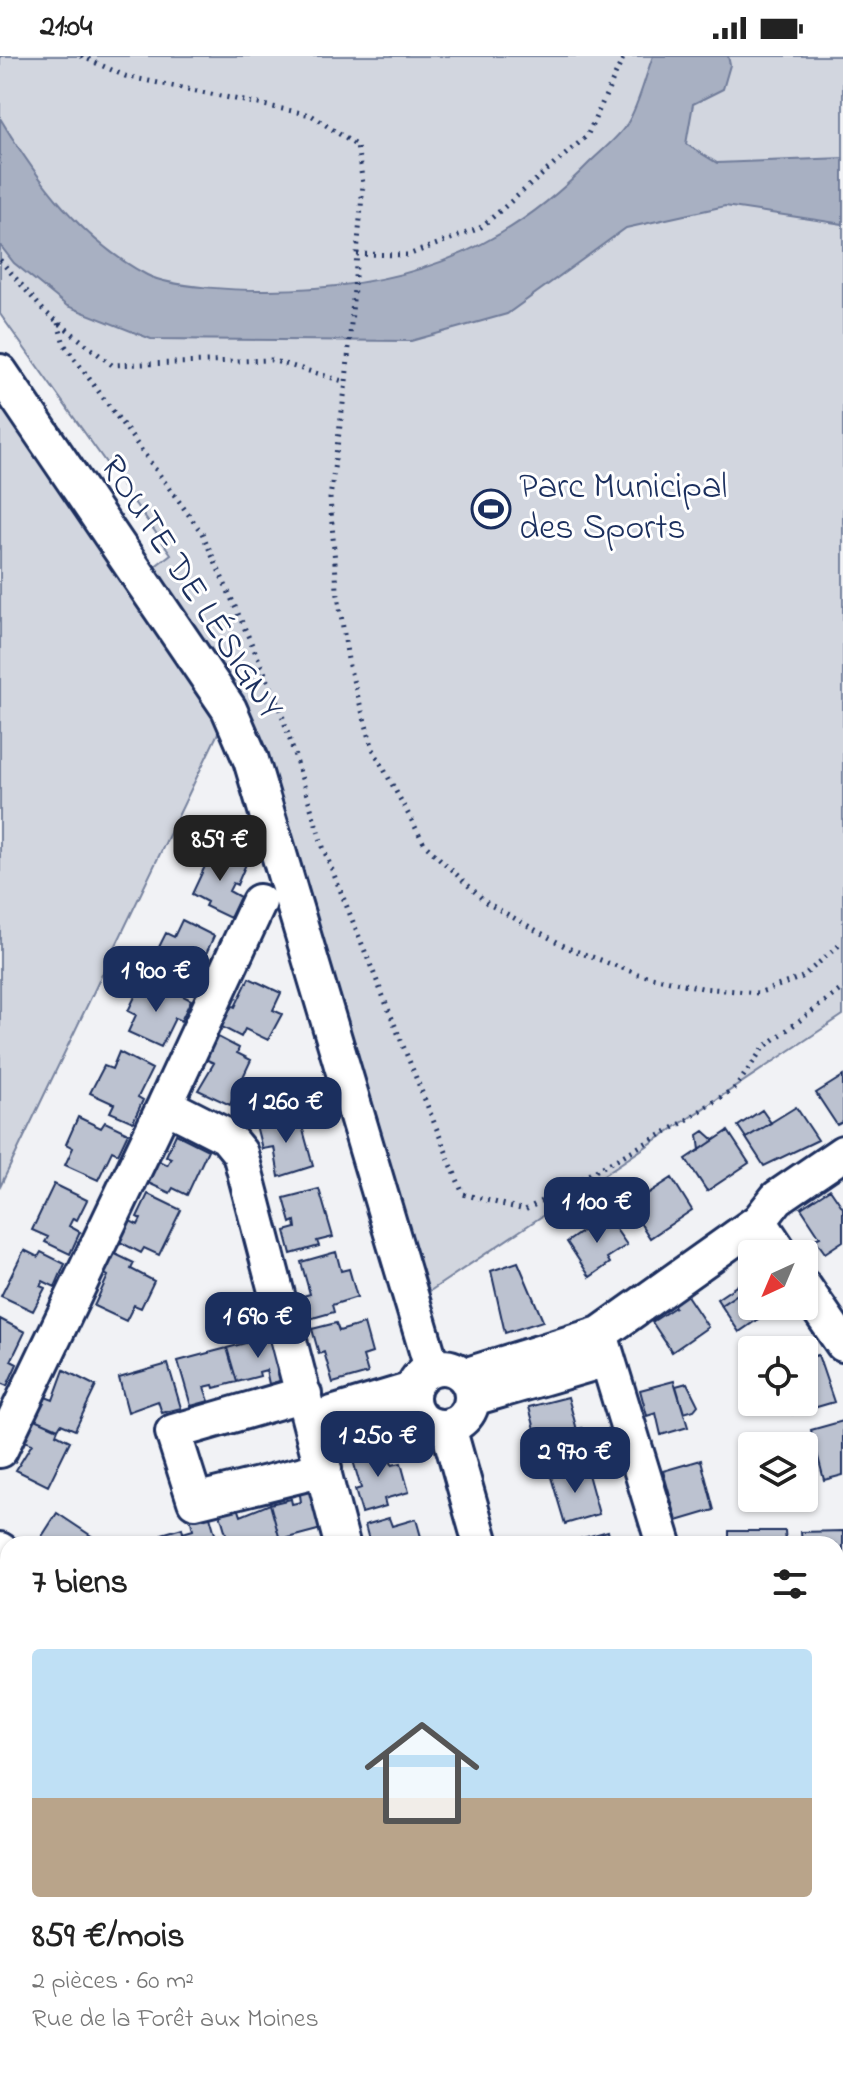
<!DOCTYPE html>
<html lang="fr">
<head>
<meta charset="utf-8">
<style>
	:root { --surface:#fff; --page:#f2f2f2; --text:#222; --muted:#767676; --line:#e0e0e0; --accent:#1b2f5e }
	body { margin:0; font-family:"Indie Flower",sans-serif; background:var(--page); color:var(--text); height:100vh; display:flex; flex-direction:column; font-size:30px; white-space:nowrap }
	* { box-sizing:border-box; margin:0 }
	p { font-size:26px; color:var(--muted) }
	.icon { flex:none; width:44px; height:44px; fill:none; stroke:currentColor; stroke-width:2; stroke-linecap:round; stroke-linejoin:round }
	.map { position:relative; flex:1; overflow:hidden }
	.sheet { position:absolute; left:0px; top:1480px; width:844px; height:538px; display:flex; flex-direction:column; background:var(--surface); border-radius:24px 24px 0 0; box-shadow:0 2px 6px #0004 }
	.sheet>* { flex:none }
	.needle { width:52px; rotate:224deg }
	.fabs { position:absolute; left:738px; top:1184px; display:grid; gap:16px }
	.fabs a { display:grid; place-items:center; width:80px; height:80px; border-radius:8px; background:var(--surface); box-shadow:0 2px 6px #0004; font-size:40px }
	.price { position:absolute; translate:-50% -68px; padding:0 18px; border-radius:16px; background:var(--accent); color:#fff; font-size:26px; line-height:52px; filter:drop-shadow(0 2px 4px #0008) }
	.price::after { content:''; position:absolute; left:50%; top:48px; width:24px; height:18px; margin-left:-12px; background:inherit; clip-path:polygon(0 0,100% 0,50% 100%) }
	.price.active { background:#222; color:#fff }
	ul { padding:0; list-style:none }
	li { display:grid; align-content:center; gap:16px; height:424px; padding:0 32px }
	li+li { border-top:2px solid var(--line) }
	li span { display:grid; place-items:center; height:248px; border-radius:8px; color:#555 }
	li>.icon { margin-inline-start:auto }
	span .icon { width:144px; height:144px; fill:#fffc; stroke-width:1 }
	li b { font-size:34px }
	h2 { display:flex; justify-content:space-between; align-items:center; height:96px; padding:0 32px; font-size:34px }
	.status { display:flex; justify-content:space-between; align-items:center; height:56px; padding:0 40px; background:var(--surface); direction:ltr }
	.status svg { height:22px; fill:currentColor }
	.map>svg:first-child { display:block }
</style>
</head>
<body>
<div class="status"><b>21:04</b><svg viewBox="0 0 49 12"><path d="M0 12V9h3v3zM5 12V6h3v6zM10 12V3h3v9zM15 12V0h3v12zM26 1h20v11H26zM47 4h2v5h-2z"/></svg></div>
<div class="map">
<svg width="843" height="2017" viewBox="0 0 843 2017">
	<rect width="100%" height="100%" fill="#f1f2f5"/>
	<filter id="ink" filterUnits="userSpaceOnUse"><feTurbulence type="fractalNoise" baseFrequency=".0125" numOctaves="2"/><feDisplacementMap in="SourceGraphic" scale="16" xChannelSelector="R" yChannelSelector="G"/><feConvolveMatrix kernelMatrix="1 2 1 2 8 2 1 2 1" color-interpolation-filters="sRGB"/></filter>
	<g filter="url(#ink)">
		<path fill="#d2d6df" stroke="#76829e" stroke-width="2" d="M0 0H843V959L412 1247 229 654 0 1131V319L142 520 171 498 0 258Z
			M0 1764H8V2010H490V2017H0Z"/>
		<path fill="#a8b0c2" stroke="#707c9a" stroke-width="2" d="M653 0H728L730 9 723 33 693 48 686 88 717 107 843 102V168L725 150 626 172 507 258 411 285 151 283 67 250 14 207 0 189V62C37 124 82 185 147 219 172 232 238 234 267 234 396 233 498 201 589 107 601 95 618 82 627 68 639 49 645 21 653 0Z"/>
		<path fill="#bcc2d0" stroke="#1b2f5e" stroke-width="2" d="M213 793 246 808 237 829 233 827 229 835 240 841 230 862 205 850 207 846 192 838Z
			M182 864 214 880 201 909 206 912 196 933 173 923 177 916 153 903 166 877 174 881Z
			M249 922 281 937 273 954 282 958 268 984 245 973 241 981 218 969 228 948 235 951Z
			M141 928 166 940 170 933 191 944 181 965 175 962 161 991 128 976 136 959 128 955Z
			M214 979 239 992 237 997 251 1004 230 1049 198 1034 214 1007 203 1002Z
			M119 996 152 1013 138 1041 143 1044 133 1066 110 1056 114 1048 90 1037 104 1010 112 1013Z
			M843 1020V1066L837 1069 816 1037Z
			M796 1051 818 1084 764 1110 746 1082Z
			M762 1054 771 1067 746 1082 738 1070Z
			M78 1061 101 1072 105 1066 128 1077 118 1098 112 1095 98 1124 65 1109 73 1092 66 1088Z
			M282 1061 284 1067 300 1063 313 1110 279 1121 274 1091 262 1093 256 1069Z
			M704 1075 714 1084 700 1094 698 1079Z
			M728 1075 749 1107 707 1135 686 1103Z
			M176 1078 208 1094 187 1139 173 1132 170 1137 144 1125 155 1103 167 1109 171 1102 166 1100Z
			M672 1122 692 1154 650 1182 629 1150Z
			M54 1128 87 1144 77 1164 73 1162 69 1170 80 1176 70 1198 45 1186 48 1181 32 1174Z
			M319 1133 333 1181 317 1185 319 1190 291 1198 285 1175 296 1172 295 1165 291 1167 284 1142Z
			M830 1133 843 1152V1185L825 1197 815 1183 820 1181 801 1152Z
			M148 1138 181 1154 159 1199 144 1192 141 1197 116 1184 126 1163 138 1169 141 1163 137 1161Z
			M606 1159 627 1189 607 1202 610 1207 590 1221 567 1186Z
			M24 1194 38 1201 41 1196 65 1208 55 1231 43 1225 40 1230 45 1232 33 1255 1 1240Z
			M111 1196 134 1207 131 1213 154 1225 141 1252 134 1249 126 1265 94 1250 108 1220 101 1216Z
			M336 1196 341 1215 349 1213 357 1241 332 1249 334 1256 309 1263 303 1240 310 1238 301 1206Z
			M518 1206 543 1265 505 1277 491 1215Z
			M752 1220V1250H777L739 1276 721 1249 742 1235 738 1229Z
			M738 1229 742 1235 721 1249 717 1243Z
			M686 1238 708 1271 672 1296 652 1266 675 1251 673 1247Z
			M0 1263 25 1276 11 1305 17 1308 7 1330 0 1327Z
			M336 1267 339 1275 364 1268 372 1297 363 1300 368 1317 333 1327 324 1296 319 1298 312 1273Z
			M275 1279 287 1323 269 1328 266 1314 259 1316 260 1320 237 1326 227 1292Z
			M227 1292 237 1326 214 1332 213 1329 204 1331 209 1345 191 1350 178 1305Z
			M818 1299 834 1346 793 1358 789 1346H804V1303Z
			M168 1308 181 1352 162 1357 158 1345 128 1356 119 1322Z
			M64 1314 96 1330 75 1374 61 1368 58 1373 33 1362 43 1340 53 1344Z
			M674 1325 688 1371 661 1379 656 1357 647 1360 640 1334Z
			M687 1327 698 1349 694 1354 684 1357 676 1330Z
			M568 1341 577 1374 582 1372 586 1387 542 1399 529 1351Z
			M33 1362 58 1373 56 1378 70 1385 48 1430 16 1414 32 1388 22 1384Z
			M843 1365V1419L824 1424 811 1374Z
			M386 1391 392 1409 401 1407 409 1436 384 1443 386 1450 362 1457 355 1434 361 1432 352 1401Z
			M701 1404 714 1454 677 1465 663 1415Z
			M586 1411 599 1458 565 1468 551 1421Z
			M317 1427 329 1471 280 1484 270 1448 291 1443 292 1448 301 1446 299 1432Z
			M237 1448 241 1460 270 1448 280 1484 229 1488 219 1454Z
			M57 1457 99 1485 97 1488H37Z
			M209 1457 218 1488H165L162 1478 182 1472 183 1477 193 1474 190 1461Z
			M389 1462 392 1470 416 1463 423 1488H370L365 1469Z
			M608 1475 611 1488H577L576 1484Z
			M729 1475H785L786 1488H729Z
			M843 1475V1512H836V1488H802L801 1476Z
			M7 1521 8 1557 0 1565V1532Z
			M843 1598V1631H836V1599Z
			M836 1828H843V1866L836 1867Z
			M843 1966V1989L836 1990V1967Z
			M611 2010H652L653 2017H612Z"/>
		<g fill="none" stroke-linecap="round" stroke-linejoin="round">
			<g stroke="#1b2f5e" stroke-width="40">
				<path id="minor" d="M0 316 229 653 251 704 432 1312
					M165 1049 259 846
					M759 1165 777 1142 843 1097
					M804 1231 843 1288
					M600 1278 664 1488
					M412 1341a30 30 0 1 1 60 0a30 30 0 1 1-60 0Z
					M464 1320 600 1278 759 1165 781 1198
					M304 1338 173 1376 195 1445 324 1413
					M473 1342 607 1303
					M312 1364 412 1334
					M448 1371 481 1488
					M0 1394 165 1049 226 1080 240 1097 342 1488
					M0 1494 8 1500
					M836 1540H843
					M519 2017 520 2010
					M552 2017 553 2010"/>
			</g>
			<g stroke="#1b2f5e" stroke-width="50">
				<path id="major" d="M0 1740H8
					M836 1750H843"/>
			</g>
			<path stroke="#1b2f5e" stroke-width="5" stroke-dasharray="2 6" stroke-linecap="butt" d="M81 0 125 20 311 59 357 90 363 128 346 326 330 442 337 533 349 610 373 693 425 789 487 847 568 892 638 918 702 932 758 937 802 921 843 886
				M357 198 408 199 480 172 587 80 624 0
				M0 204 44 255 112 309 271 304 346 326
				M58 267 64 288 202 477 279 649 324 794 463 1138 525 1154 682 1067 736 1031 763 992 843 932
				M276 2017 288 2010"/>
			<use href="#minor" stroke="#fff" stroke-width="34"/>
			<use href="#major" stroke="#fff" stroke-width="44"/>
		</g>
	</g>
	<defs>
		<g id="stadium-ring" transform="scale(2)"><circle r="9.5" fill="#fff" stroke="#1b2f5e" stroke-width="1.5"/><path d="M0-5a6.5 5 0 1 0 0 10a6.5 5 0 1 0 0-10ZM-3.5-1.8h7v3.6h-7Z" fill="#1b2f5e"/></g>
	</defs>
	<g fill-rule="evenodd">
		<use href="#stadium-ring" x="491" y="453"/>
	</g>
	<g text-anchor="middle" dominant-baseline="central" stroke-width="6" stroke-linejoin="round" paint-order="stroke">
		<g font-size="36" fill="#1b2f5e" stroke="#fff" text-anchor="start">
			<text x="519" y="432">Parc Municipal<tspan x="519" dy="41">des Sports</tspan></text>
		</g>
		<g font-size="36" fill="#1b2f5e" stroke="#fff">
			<text transform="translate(190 532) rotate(57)">ROUTE DE LÉSIGNY</text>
		</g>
	</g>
</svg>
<div class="fabs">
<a><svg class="needle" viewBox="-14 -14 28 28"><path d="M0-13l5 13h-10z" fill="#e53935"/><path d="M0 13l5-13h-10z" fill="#767676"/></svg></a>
<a><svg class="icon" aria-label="locate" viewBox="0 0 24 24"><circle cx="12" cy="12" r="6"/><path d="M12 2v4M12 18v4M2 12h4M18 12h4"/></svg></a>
<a><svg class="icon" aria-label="layers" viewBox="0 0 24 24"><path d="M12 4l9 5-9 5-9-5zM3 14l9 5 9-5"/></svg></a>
</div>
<b class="price active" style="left:220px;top:827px">859 €</b>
<b class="price" style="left:156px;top:958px">1 900 €</b>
<b class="price" style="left:286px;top:1089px">1 260 €</b>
<b class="price" style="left:597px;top:1189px">1 100 €</b>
<b class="price" style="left:258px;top:1304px">1 690 €</b>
<b class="price" style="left:378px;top:1423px">1 250 €</b>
<b class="price" style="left:575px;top:1439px">2 970 €</b>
<section class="sheet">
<h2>7 biens<svg class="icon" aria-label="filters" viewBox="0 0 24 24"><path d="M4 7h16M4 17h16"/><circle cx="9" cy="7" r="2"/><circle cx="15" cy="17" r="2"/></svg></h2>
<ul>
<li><span style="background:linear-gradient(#bfe0f5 60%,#b9a48a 0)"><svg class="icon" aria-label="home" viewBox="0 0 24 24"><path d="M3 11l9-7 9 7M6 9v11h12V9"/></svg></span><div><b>859 €/mois</b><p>2 pièces · 60 m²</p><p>Rue de la Forêt aux Moines</p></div></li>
</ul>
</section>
</div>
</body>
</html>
